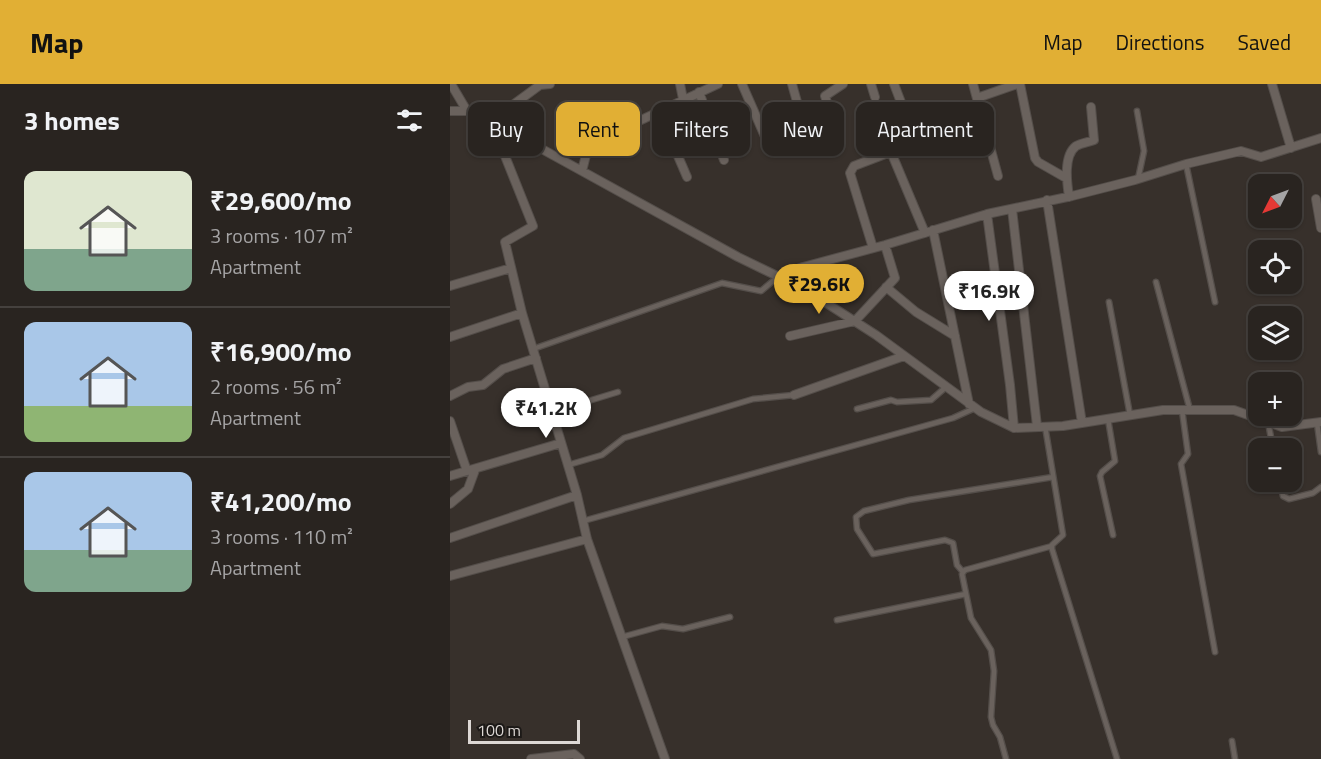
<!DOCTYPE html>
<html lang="en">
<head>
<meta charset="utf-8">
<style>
	:root { --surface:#292420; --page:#35302d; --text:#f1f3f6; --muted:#a5a4a5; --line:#45413e; --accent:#e1af34 }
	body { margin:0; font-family:"Titillium Web",sans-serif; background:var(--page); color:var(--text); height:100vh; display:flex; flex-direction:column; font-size:22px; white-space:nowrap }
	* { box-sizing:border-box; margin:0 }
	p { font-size:20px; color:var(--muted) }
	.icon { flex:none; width:33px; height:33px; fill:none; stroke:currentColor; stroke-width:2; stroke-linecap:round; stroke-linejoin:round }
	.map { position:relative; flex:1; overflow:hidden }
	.side { display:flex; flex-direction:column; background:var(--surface); width:450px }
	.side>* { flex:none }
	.guide { position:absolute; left:18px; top:18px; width:570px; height:54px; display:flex; gap:12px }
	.needle { width:39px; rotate:228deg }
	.tools { position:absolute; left:798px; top:90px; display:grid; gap:12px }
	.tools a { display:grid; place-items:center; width:54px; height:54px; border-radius:12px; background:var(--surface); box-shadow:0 2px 4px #0004,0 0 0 2px var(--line); font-size:30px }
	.scale { position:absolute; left:18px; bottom:15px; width:112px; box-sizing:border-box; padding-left:6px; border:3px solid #ddd8d5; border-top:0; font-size:16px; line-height:21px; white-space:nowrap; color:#ddd8d5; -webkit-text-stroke:4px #1c1917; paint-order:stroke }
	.price { position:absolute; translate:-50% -51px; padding:0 14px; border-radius:21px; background:#fff; color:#222; font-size:20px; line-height:39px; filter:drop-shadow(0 2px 3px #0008) }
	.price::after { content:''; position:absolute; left:50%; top:36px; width:18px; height:14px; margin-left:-9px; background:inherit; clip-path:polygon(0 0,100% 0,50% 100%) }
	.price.current { background:var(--accent); color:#111 }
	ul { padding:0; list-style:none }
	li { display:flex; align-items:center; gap:18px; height:150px; padding:0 24px }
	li+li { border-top:2px solid var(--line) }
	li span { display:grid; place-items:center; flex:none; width:168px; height:120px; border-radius:12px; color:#555 }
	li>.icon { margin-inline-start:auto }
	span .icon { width:72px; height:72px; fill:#fffc; stroke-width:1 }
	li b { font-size:26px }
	h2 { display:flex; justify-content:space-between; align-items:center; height:72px; padding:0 24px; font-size:26px }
	.chip { padding:0 21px; border-radius:12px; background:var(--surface); box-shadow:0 2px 4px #0004,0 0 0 2px var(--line); font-size:21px; line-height:54px }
	.chip.current { background:var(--accent); color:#111 }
	header { display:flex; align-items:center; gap:36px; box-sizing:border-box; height:84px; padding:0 30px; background:var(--accent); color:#111 }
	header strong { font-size:28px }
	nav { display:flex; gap:33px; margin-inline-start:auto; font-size:21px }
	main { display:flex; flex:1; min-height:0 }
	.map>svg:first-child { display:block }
</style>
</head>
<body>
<header>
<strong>Map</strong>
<nav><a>Map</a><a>Directions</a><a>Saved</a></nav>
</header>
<main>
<section class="side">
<h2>3 homes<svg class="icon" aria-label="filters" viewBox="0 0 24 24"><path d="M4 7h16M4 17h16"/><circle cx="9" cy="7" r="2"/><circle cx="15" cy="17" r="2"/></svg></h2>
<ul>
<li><span style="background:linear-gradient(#dfe7d0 65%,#7fa58c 0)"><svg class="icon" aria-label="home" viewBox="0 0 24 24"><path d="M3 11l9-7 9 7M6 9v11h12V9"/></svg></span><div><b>₹29,600/mo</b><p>3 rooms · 107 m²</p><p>Apartment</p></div></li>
<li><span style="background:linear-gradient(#a9c7e8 70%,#8fb573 0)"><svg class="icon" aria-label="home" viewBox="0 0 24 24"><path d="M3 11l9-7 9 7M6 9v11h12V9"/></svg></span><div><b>₹16,900/mo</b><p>2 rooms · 56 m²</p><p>Apartment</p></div></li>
<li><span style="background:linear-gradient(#a9c7e8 65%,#7fa58c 0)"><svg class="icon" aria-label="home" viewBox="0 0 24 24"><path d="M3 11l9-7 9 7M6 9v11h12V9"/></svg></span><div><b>₹41,200/mo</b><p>3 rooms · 110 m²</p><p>Apartment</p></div></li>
</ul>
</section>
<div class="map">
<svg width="871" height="675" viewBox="0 0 871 675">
	<rect width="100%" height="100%" fill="#37302b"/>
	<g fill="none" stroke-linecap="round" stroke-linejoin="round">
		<g stroke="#544e4a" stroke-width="7">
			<path id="service" d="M687 27 694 67 688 95
				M736 80 765 218
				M706 198 740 326
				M659 218 680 331
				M83 265 272 199 311 207 329 192
				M407 325 441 316 447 318 481 316 496 303
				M732 326 738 370 731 380 765 568
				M102 328 168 308
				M658 335 665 377 652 388 650 392 663 451
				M818 338 823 364
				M867 339 871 368
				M595 342 613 451 602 461V465L667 675
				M118 381 152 371 174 354 303 315 344 311
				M830 398 833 412 839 415 863 409 871 403
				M133 437 503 334 525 324
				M513 488 507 481 503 459 495 456 423 470 407 445 406 433 414 427 459 416 603 393
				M387 536 516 510
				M172 553 212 542 233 545 280 533
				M782 657 785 675
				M556 675 550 653 543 641 541 633 544 587 541 566 521 534 512 490 515 486 602 462"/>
		</g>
		<g stroke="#544e4a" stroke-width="10">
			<path id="minor" d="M1 0 17 27
				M230 0 233 15
				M292 0 320 64
				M342 0 349 25
				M421 0 425 13
				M523 0 548 92
				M570 0 585 74 588 78 616 94
				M822 0 841 64
				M249 8 274 76
				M527 14 567 0
				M0 27H20L41 37 90 1 100 0
				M209 28 237 93
				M382 34 375 12 393 0
				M41 37 288 173 356 206 426 251 531 328 564 344 613 342 713 326H784L832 343 871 338
				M41 37 83 142 55 158 72 229 127 411 137 455 215 675
				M441 68 475 149
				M132 87 137 67 142 59 268 0
				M619 113C617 99 613 72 626 62 631 59 639 58 644 56L641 23
				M866 115 871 144
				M597 116 632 339
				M562 125 587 342
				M537 130 560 301 564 344
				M483 146 519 320
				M423 164 400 89 404 82 464 59 465 55 444 0
				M329 192 353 183 435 161 537 130 622 112 685 96 736 80 791 67 811 73 871 54
				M0 202 61 184
				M436 203 466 228 505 252
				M340 252 405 237 445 194 435 161
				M0 253 72 229
				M344 311 454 272
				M0 312 18 303 33 301 53 285 86 274
				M0 337 17 387
				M0 392 111 359
				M0 420 18 405 25 386
				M0 454 127 411
				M0 492 137 455
				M81 675 124 670 130 675"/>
		</g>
		<use href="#service" stroke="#6a625d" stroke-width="4.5"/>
		<use href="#minor" stroke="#6a625d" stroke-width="8"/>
	</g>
</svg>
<div class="tools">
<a><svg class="needle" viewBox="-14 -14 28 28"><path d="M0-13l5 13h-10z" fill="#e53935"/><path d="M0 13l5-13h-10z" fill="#a5a4a5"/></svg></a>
<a><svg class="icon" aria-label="locate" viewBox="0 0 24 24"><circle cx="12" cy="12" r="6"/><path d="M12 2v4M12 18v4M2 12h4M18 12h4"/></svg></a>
<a><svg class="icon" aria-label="layers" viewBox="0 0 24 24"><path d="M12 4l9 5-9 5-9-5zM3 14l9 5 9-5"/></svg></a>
<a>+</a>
<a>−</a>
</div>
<div class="scale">100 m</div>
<b class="price current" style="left:369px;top:231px">₹29.6K</b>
<b class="price" style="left:539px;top:238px">₹16.9K</b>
<b class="price" style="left:96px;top:355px">₹41.2K</b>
<div class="guide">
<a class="chip">Buy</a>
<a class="chip current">Rent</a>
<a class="chip">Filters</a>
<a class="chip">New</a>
<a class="chip">Apartment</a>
</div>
</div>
</main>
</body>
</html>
